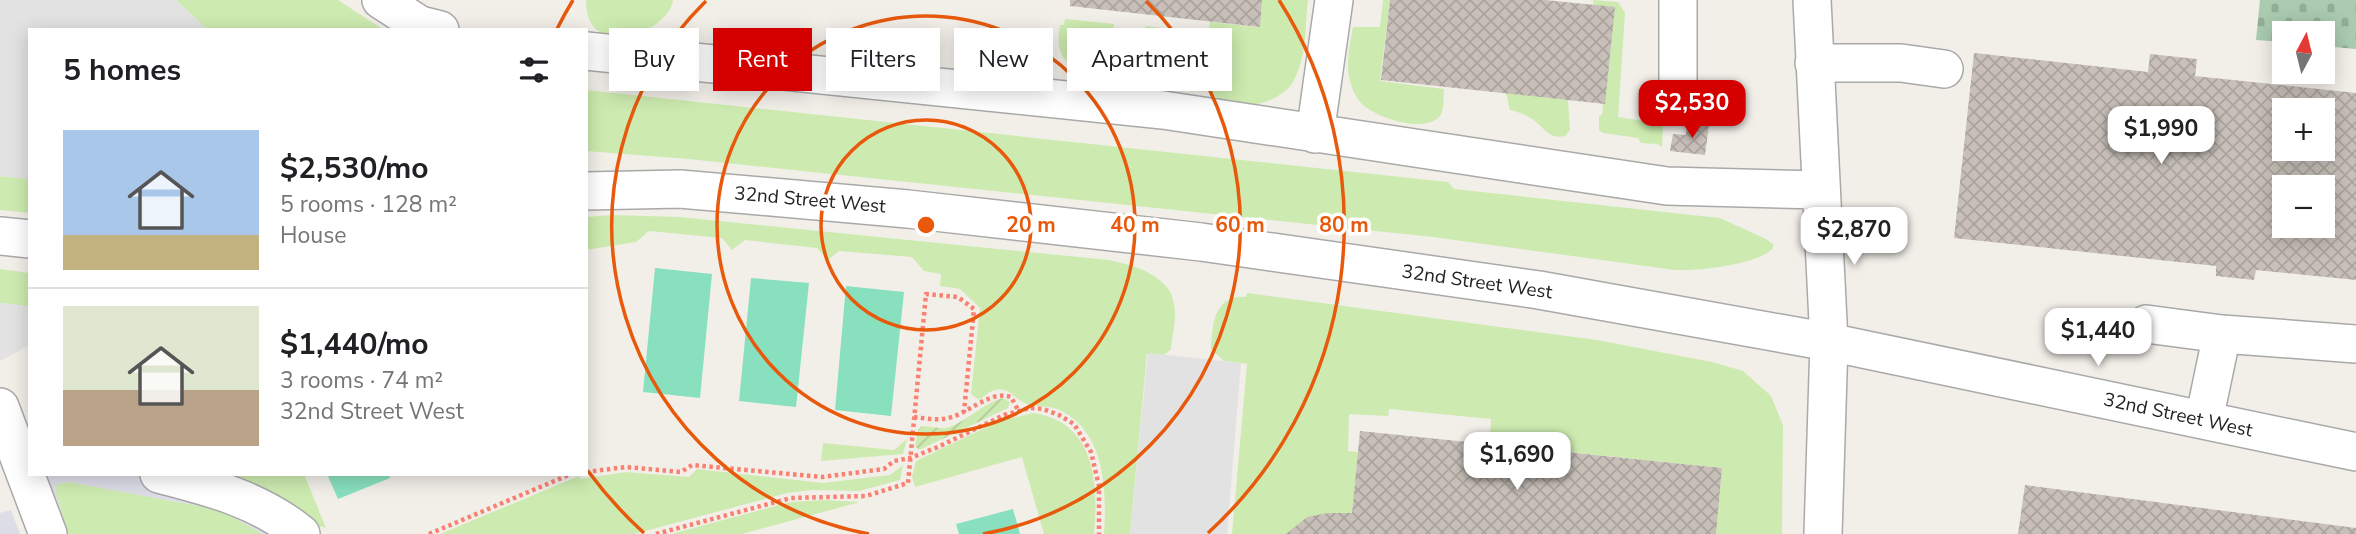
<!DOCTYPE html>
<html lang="en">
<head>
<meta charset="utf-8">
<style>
	:root { --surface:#fff; --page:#f2f2f2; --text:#202124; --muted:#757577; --line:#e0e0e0; --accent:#d40000 }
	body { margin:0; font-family:"Nunito Sans",sans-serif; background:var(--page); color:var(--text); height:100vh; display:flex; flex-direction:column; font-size:26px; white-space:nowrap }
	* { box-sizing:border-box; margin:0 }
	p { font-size:23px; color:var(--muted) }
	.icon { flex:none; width:38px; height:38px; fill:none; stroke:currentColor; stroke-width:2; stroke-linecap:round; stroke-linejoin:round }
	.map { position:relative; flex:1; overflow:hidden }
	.sheet { position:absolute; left:28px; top:28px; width:560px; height:448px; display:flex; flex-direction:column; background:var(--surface); border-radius:0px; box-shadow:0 4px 18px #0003 }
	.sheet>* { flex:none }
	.hud { position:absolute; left:609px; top:28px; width:665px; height:63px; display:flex; gap:14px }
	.needle { width:46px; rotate:7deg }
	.controls { position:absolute; left:2272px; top:21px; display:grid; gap:14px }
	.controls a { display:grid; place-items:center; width:63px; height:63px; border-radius:0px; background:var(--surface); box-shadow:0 4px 18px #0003; font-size:35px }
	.price { position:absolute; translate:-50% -60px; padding:0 16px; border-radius:14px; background:#fff; color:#222; font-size:23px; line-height:46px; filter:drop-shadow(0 2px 4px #0008) }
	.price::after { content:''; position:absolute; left:50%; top:42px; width:21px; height:16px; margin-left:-10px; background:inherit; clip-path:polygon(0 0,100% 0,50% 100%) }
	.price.active { background:var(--accent); color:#fff }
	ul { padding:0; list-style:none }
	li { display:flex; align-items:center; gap:21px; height:175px; padding:0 35px }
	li+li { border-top:2px solid var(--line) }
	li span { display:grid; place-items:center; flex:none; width:196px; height:140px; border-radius:0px; color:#555 }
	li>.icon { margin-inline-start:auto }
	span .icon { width:84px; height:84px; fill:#fffc; stroke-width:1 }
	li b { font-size:30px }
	h2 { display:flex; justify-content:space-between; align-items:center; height:84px; padding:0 35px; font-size:30px }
	.pill { padding:0 24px; border-radius:0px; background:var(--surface); box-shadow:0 4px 18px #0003; font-size:24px; line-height:63px }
	.pill.active { background:var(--accent); color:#fff }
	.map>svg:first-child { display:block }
</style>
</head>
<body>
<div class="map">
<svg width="2356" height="534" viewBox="0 0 2356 534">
	<defs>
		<pattern id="cemetery-stones" width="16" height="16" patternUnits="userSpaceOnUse" patternTransform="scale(1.75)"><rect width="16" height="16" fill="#aacbaf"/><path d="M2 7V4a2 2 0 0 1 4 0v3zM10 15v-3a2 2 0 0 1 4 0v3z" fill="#92ae96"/></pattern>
		<pattern id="garden-furrows" width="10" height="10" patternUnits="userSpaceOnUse" patternTransform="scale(1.75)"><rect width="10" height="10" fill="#cdebb0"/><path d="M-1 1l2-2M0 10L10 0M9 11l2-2" fill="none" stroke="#b0c997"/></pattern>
		<pattern id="building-cross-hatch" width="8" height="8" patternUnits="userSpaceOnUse" patternTransform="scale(1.75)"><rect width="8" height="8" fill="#c7bfb8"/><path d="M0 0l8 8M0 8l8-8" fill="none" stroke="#aba49e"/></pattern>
	</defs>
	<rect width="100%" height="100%" fill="#f2efe9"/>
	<path fill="#cdebb0" d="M176 0H338L384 30H208Z
		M586 0H673C670 32 585 64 586 0Z
		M1262 0H1308C1305 26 1307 56 1294 80 1280 108 1217 119 1206 81 1202 66 1209 38 1210 22L1259 27Z
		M1383 0H1390L1380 81 1444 89C1443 97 1445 109 1440 116 1424 134 1378 118 1363 105 1357 99 1352 90 1350 81 1345 64 1350 44 1353 27H1380Z
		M1593 0 1618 2 1625 13 1618 117 1663 124 1662 147 1657 144 1641 143 1638 138 1603 133 1599 130V116L1602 115 1603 103Z
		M1065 19 1114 24C1113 32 1113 43 1109 51 1100 70 1070 74 1061 53 1057 44 1059 34 1060 25H1064Z
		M1146 26 1177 30 1176 41 1183 42 1179 60 1171 72C1141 79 1135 64 1139 38H1145Z
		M586 90 1448 182 1454 189 1720 218 1766 239 1773 244V248C1759 265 1697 271 1675 270L1433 237 688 159 586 151Z
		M1506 93 1568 100 1570 130 1565 136C1549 140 1544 127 1532 119 1525 114 1518 112 1510 110Z
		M0 176 30 179V213L0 210Z
		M612 215 680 217 1109 260C1133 265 1170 275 1174 304 1177 318 1172 335 1171 349L1164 355 1147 354 1130 534H1104C1107 490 1105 429 1057 409 1048 406 1040 407 1031 405 1014 402 1011 384 992 391 987 393 984 397 979 400L971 394 980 308 960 289 940 286 941 274 924 271 912 257 839 251 828 260 817 248 745 240 732 250 722 238 649 231 636 242 586 250V217Z
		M0 269 30 273V310L27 306 0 303Z
		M1247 293 1597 340 1712 362 1743 371 1771 396 1783 425 1782 534H1716L1722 468 1490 444 1491 419 1389 409 1388 416 1349 414 1348 451 1358 452 1352 513H1328L1287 534H1232L1247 364 1224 361 1211 349C1212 326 1214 294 1246 297Z
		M1033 413C1095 422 1099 482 1094 534H1044L1022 457 915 487 912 477 916 461 999 421Z
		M907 439 903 454 821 461 823 443 894 450Z
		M903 465 900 480 859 491 812 490 787 493 634 534H440L579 476 580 479 626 472 689 477 697 469 823 483 890 475Z
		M218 474H304L326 528 306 522Z
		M69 482 205 507 227 514 263 534H68L55 490 57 484Z
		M824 500 860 502 742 534H671L790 502Z"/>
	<path fill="url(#cemetery-stones)" d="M2260 0H2356V49L2322 46V33H2284V42L2256 40Z"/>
	<path fill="url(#garden-furrows)" d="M1003 398 1010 402 1008 408 919 450 915 446 918 430 922 426C929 426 939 429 946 428 967 422 983 403 1003 398Z"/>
	<path fill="#88e0be" d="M655 268 712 274 700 398 643 392Z
		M751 278 809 283 796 407 739 401Z
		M846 286 904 292 891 416 835 410Z
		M327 474H389L390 478 338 499Z
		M1013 509 1020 534H959L956 524Z"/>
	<path fill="#e2e2e2" d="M0 0H176L208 30H30V179L0 176Z
		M0 303 27 306 30 310V345L0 361Z
		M1148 353 1241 363 1227 534H1130Z"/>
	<path fill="#dddde8" d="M42 474H218L311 534H263L227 514 205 507 69 482 57 484 55 490 68 534H59Z
		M11 510 20 534H0V513Z"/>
	<path fill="url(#building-cross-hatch)" fill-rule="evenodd" d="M1070 0H1262L1260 27 1070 6Z
		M1390 0H1545L1615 7 1605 104 1381 80Z
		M1974 53 2148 72 2150 54 2197 59 2195 76 2356 93V280L2256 270 2254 280 2216 276V266L1954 238ZM2284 110H2322V149H2284ZM2284 187H2322V226H2284Z
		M1687 122 1709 125 1705 155 1670 151 1673 134 1686 135Z
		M1360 431 1722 468 1716 534H1286L1307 517 1328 513H1352Z
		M2025 485 2356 528V534H2018Z"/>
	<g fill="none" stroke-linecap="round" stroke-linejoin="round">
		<g stroke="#a9a9a9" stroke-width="40">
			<path id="minor" d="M381 0 420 25 440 30
				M1678 0V81
				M1812 0 1829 342 1823 534
				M586 51 1163 110 1667 186 1821 190
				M1814 63H1901L1944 69
				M1315 134 1334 0
				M586 191 680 189 908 209 1201 242 1539 290 1829 342 2356 452
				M0 236 30 239
				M2146 324 2222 334
				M0 407 48 534
				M2204 420 2222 334 2356 344
				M159 474C210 487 260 500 301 534"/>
		</g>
		<path stroke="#fa8072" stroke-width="4.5" stroke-dasharray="3.5 3.5" stroke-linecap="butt" d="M914 417C923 418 933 420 943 419 966 417 989 389 1011 397L1018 410
			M586 472 626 467 681 472 692 465 822 477 884 469 894 461 910 458 938 447 1004 415 1030 408 1043 409 1059 415 1074 424 1091 452 1099 486V534
			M429 534 571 474
			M656 534 791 498 866 496 908 483 926 294 958 297 974 309 964 412"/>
		<use href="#minor" stroke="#fff" stroke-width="37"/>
	</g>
	<g fill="none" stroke="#e8590c" stroke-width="3.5">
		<circle cx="926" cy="225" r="105"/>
		<circle cx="926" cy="225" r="209"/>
		<path d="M869 534A314 314 0 0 1 706 1M1146 1A314 314 0 0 1 983 534"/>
		<path d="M644 533A418 418 0 0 1 588 471M557 29A418 418 0 0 1 573 0M1279 0A418 418 0 0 1 1208 533"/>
	</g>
	<g text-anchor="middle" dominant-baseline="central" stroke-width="7" stroke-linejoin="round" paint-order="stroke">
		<g font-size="19" fill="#222" stroke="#fff">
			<text transform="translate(810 200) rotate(5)">32nd Street West</text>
			<text transform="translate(1477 282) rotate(8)">32nd Street West</text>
			<text transform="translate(2178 415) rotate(12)">32nd Street West</text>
		</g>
	</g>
	<circle cx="926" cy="225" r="10" fill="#e8590c" stroke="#fff" stroke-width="3.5"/>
	<g font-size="21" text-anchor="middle" font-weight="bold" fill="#e8590c" stroke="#fff" stroke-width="7" stroke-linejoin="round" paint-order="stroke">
		<text x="1031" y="232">20 m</text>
		<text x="1135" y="232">40 m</text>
		<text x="1240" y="232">60 m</text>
		<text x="1344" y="232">80 m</text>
	</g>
</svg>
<div class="controls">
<a><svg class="needle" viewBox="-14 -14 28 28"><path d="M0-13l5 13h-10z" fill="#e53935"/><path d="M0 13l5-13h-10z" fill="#757577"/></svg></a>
<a>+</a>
<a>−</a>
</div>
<b class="price active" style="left:1692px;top:140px">$2,530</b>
<b class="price" style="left:2161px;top:166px">$1,990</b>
<b class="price" style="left:1854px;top:267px">$2,870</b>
<b class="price" style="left:2098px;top:368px">$1,440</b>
<b class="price" style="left:1517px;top:492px">$1,690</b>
<div class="hud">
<a class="pill">Buy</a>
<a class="pill active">Rent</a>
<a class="pill">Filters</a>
<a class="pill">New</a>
<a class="pill">Apartment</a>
</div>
<section class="sheet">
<h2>5 homes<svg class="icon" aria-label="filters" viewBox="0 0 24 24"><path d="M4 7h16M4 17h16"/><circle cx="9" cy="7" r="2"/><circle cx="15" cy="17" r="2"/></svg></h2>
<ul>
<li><span style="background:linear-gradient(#a9c7e8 75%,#c2b280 0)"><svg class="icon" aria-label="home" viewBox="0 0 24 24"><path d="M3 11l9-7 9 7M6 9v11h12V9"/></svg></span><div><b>$2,530/mo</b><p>5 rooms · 128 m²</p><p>House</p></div></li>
<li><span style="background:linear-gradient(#dfe7d0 60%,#b9a48a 0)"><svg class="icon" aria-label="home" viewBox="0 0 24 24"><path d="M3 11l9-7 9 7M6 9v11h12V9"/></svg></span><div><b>$1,440/mo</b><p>3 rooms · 74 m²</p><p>32nd Street West</p></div></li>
</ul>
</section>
</div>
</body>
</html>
